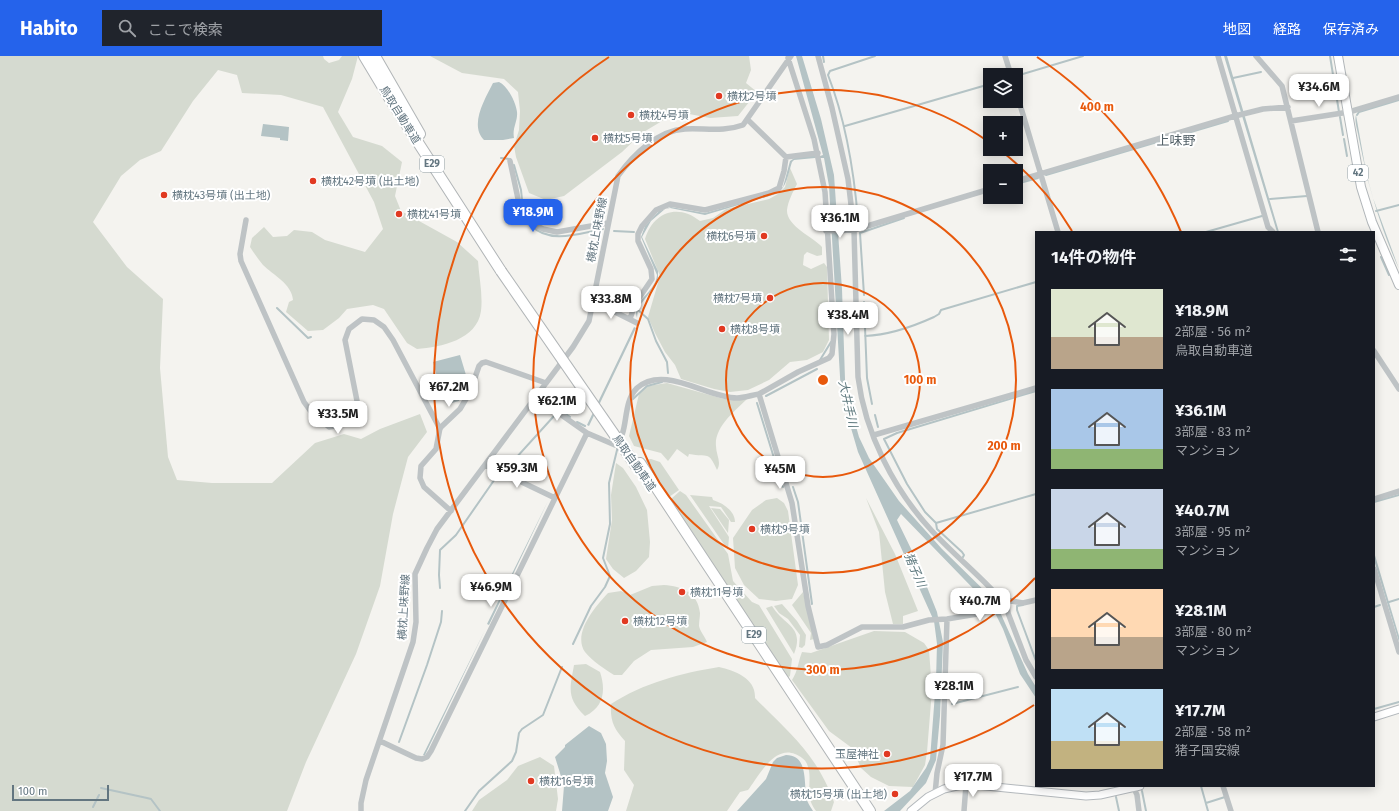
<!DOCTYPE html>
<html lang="ja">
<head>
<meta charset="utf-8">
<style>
	:root { --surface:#171b24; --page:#20242c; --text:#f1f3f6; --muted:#9ea1a6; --accent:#2563eb }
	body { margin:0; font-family:"Fira Sans","Noto Sans JP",sans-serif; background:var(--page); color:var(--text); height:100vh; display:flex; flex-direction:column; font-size:15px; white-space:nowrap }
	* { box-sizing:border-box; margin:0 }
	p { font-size:13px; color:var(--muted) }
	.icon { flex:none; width:22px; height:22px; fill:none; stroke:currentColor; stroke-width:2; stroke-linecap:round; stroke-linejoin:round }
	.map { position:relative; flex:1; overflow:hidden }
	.sheet { position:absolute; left:1035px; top:175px; width:340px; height:556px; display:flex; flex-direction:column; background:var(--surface); border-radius:0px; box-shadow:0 2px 10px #0003 }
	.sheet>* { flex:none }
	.controls { position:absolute; left:983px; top:12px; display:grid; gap:8px }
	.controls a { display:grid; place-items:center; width:40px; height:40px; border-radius:0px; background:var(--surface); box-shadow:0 2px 10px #0003; font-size:20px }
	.scale { position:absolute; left:12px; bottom:10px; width:97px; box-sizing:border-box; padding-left:4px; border:2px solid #637680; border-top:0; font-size:11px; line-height:14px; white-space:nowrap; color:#637680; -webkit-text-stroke:3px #fff; paint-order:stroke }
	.price { position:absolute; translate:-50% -34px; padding:0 9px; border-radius:8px; background:#fff; color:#222; font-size:13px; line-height:26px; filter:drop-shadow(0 1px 2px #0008) }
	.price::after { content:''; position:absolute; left:50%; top:24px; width:12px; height:9px; margin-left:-6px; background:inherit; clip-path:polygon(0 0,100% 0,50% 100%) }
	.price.current { background:var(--accent); color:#fff }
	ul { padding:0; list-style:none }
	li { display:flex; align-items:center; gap:12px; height:100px; padding:0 16px }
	li span { display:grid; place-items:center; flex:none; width:112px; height:80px; border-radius:0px; color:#555 }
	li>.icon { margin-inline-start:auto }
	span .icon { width:48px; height:48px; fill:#fffc; stroke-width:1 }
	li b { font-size:17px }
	h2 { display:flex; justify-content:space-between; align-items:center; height:48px; padding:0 16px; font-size:17px }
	header { display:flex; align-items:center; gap:24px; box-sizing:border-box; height:56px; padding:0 20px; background:var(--accent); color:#fff }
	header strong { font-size:19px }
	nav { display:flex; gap:22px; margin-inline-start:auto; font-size:14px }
	.search { width:280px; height:36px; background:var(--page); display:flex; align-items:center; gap:10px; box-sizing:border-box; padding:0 14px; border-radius:0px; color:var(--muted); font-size:15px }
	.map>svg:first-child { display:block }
</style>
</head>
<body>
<header>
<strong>Habito</strong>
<div class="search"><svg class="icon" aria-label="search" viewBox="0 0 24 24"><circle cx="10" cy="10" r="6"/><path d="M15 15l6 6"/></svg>ここで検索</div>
<nav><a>地図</a><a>経路</a><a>保存済み</a></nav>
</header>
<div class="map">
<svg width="1399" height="755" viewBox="0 0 1399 755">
	<rect width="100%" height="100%" fill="#f4f3ef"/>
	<path fill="#d5dad0" d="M0 0H323L324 3 329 7 339 4 342 0H358L352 23 338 56 353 81 382 90 402 106 395 140 401 155 457 186 478 205C479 221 483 239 481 255 477 284 441 291 417 293L407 287 384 253 373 249 347 253 339 262 323 274 308 275 286 256 289 246 293 244C292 228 273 219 263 209 258 203 254 197 250 191L252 182 264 171 273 181 287 180 294 174 312 176 325 184 365 196 383 173 374 146 323 51 281 39 242 37 237 19 218 14 193 45 161 95 140 104 121 120 93 166 127 211 163 243 160 312 168 401 177 424 212 427H272L315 387 344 378 361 383 380 373 420 358 427 376 408 401 393 458 380 530 356 598 306 706 287 755H0Z
		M430 0H749L751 14 746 27 757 36 738 60 710 62 684 57 662 65 642 77 622 96 564 140 546 144 529 137 516 101 514 90 519 74 520 55 518 36 504 23 462 17Z
		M790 112 797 128C793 136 788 145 787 154 786 170 813 181 822 191V199L817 200 807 196 804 199 803 209 811 213 824 207 827 211 829 284 823 296 807 304 790 306 769 324 748 334 730 336 714 333 681 323 675 309 665 296 655 277 648 261 660 220 645 183C653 156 678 147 700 165L713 162 726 153 769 143 778 138 785 131Z
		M667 327 724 343 748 342C736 354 714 371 716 390 716 399 722 406 717 414 708 394 709 402 689 398L688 401 677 393 668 405 661 397 634 390 629 380 639 338 648 330Z
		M651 403 660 406 679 434 669 441 645 404Z
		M616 407 623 412 636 431 647 454 650 486 649 501 636 515 624 522 613 513 606 503 612 464 611 439Z
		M680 435 686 439 728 498 733 525 752 546 759 549 792 603 790 620 787 622 671 443Z
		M690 439 712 441 713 444C723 447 735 455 735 466H731L721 451 709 450 729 481 728 494Z
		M777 442 784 447 788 455 798 529 792 543 776 545 759 543 744 529 735 512 733 482 752 454 766 444Z
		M866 442 895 498 918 555 903 560V568H893L885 536 879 476Z
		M711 452 720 453 729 464 728 477Z
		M664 529C682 530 698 537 700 557 700 561 699 565 699 570 700 575 705 581 707 586L693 591 651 594 634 605 622 619H614C605 613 592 605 585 596 572 577 596 550 608 537L621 535 630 539 652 530Z
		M803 536 814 583 810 584 811 577 792 549Z
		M782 548 797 565 806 579 805 589 802 592 799 591 800 579 788 563 779 557 774 550Z
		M772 550C784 570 805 570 794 598L766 552Z
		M874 575 905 576 924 587 929 594 932 634 927 696 925 709 913 731 889 730 871 721 861 712 852 692 829 675 792 624C798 615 798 606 802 596L811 597Z
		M586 608 600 616C606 634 604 651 585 660 566 642 570 632 574 609Z
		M719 611C735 615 756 622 755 642 790 678 816 697 834 746L831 755H816C803 738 814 725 807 708 805 703 800 700 795 698 774 689 758 721 748 734L740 736 727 755H626L634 729 624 714 625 685C614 673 610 665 611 648 643 627 682 617 719 611Z
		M540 701 554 710 558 743 556 755H472L479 744 507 724 518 710Z"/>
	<path fill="#b4c3c5" d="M796 0H802L821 63 834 119 842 233 845 323 846 335 859 381 869 402 899 445 942 493 995 545 1028 618 1036 631V642L1020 618 1003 573 993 553 901 458 897 464 915 501 937 556 943 586 940 660 936 704 926 727 900 755H884L910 735 926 712 930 703 936 624 937 588 934 565 858 396 841 338 829 130 824 102H820V100L823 99Z
		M1224 0H1227L1279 176H1277Z
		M499 26C508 30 516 47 517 56 518 65 512 72 514 82L503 84H484C469 69 485 43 493 27Z
		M1356 59 1367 121 1373 142 1399 213C1380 171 1368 129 1359 83 1358 76 1354 65 1356 59Z
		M263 68 289 71 288 85 280 84V82L261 80Z
		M816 99 815 102 794 104 792 106C788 118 787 132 776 138L705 159 670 152 665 153 651 165 642 181 658 215V222L651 235 638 252 637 262C631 245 656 236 657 219L641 181 645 170 659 155 671 151 705 157 773 138 783 131 790 105 796 101Z
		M634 271 636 272 589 370 587 369Z
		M460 299 466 319 459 345 448 348 442 328H439L433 306Z
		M548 445 489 569 487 568Z
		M1374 496 1399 580V586L1374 504Z
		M485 574 425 699H423Z
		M589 670 601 677 606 688 607 705 605 717 613 741 608 755H562L564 730 555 701 565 691V689Z
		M786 699C807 699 804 723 806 738 806 745 810 750 813 755H737L766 723 773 706 777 702Z"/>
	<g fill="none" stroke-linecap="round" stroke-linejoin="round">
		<path stroke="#b4c3c5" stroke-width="2" d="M823 0 824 6
			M1330 0 1339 56
			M1016 20 1083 0
			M1233 22 1261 16
			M1357 59 1359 56 1399 44
			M1340 61 1343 79
			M845 70 990 28
			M1344 83 1347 100
			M501 102 510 103
			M514 109 521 134 523 153 527 159
			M1046 119 1228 65
			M1016 128 1038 122
			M1270 143 1307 140
			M1376 155 1399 149
			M858 164C854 115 846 65 828 19L830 15 875 0
			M531 169C549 189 581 177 603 173
			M614 175 634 176
			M1206 176 1262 160
			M1381 201 1389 219
			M864 239 860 177 904 162
			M864 246 867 322 872 348
			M277 252 308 282 311 281
			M638 254 648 263 656 285 667 306 668 317
			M865 280C890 279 912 271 934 261L939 258 941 254 1036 226
			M820 304 831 286
			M548 337 547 344 570 361
			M766 340 817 313
			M633 343 647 330 662 326
			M757 347 783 431
			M875 359 878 371
			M577 366 585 370
			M506 413 554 360
			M793 431 798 446 812 548
			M1374 446 1399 439
			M936 467 1036 438
			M963 501 964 499 962 496 937 473 936 467 925 456 907 428 884 383 897 377 1036 335
			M440 532 439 519 440 494 456 479 497 420
			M1389 546 1399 543
			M1023 549 1017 550V554L1036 605
			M1374 551 1380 549
			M573 588 591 550 605 531 610 520 603 502 610 468 609 427 618 390
			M952 648 1018 631
			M1374 653 1399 646
			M399 686 427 609 441 566 442 555
			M1201 730 1208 755
			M101 732 147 742 151 743 160 755
			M1142 735 1146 755
			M1116 741 1119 755
			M1206 747 1225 741
			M93 751 99 739
			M465 755 479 735 512 705 516 696 519 677 522 673 543 659 562 611"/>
		<g stroke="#b3b8bc" stroke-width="9">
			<path id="secondary" d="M1374 661 1399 653
				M911 755 928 741 944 733 966 728 1086 740 1100 739 1140 730"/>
		</g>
		<g stroke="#b1b6b9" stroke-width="10">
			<path id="primary" d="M1338 0 1361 131 1372 166 1399 229"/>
		</g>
		<g stroke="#b1b5b7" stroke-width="12">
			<path id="motorway" d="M364 0 388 40 501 215
				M375 0 420 78
				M640 407 870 755"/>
		</g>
		<path stroke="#bec3c5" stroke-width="5.5" d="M818 0 832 52 848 123 854 174 858 321C865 377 894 434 932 475 956 501 984 523 1007 550L1008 557 1026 604 1036 621
			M1005 0 1011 19
			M1218 0 1268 171 1273 176
			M1256 0 1282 30 1318 176
			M1016 35 1058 176
			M748 64 786 101
			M1291 65 1349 56 1399 41
			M510 105 521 157 535 169 543 173 557 176 608 167
			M1016 125 1235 60 1263 53 1288 51
			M246 164 240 198 241 205 304 346 312 357 329 371C346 369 351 366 358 350L345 284 349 273 362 263 374 264 384 271 393 284 440 373
			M826 175 854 174 990 133
			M593 245 637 267
			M630 263 635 248 652 223 651 213 638 185V178L642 170 656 154 670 148 705 154 769 137 779 132 784 115 786 101 818 97
			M1374 295 1399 333
			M759 338 798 316 829 302 832 298 834 278 825 136 814 83 788 2
			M536 341 587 377 615 389C630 377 621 348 637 332 664 308 707 342 737 342 744 342 752 339 759 338L792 447 808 550 818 591 827 589 862 571H903L929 564 947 563 977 558 983 556 1001 543 1023 547 1036 544
			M874 379 1036 332
			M486 409 555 442
			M1374 443 1399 435
			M451 455 424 431 420 422 421 410 436 393 440 372 460 353 470 336 479 310 482 307 486 306 546 327
			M1374 513 1399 596
			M380 685 416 702 422 703 427 701 431 695 587 377
			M1133 730 1137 739 1139 755
			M1223 730 1231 755
			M935 738 937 717 943 689 947 563
			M361 755V747L366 724 413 586 416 566 415 518 427 492 437 473 573 291 589 265 618 120C633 99 658 74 685 73 705 72 724 76 743 69L791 0
			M964 755 966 729"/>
		<use href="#secondary" stroke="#fff" stroke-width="7"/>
		<use href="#primary" stroke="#fff" stroke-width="8"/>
		<use href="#motorway" stroke="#fff" stroke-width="10"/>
		<g stroke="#b1b5b7" stroke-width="12" stroke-linecap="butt">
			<path id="motorway-bridge" d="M501 215 636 410"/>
		</g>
		<use href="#motorway-bridge" stroke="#fff" stroke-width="10"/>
	</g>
	<g fill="none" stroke="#e8590c" stroke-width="2">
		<circle cx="823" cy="324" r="97"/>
		<circle cx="823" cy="324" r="193"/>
		<path d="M1035 522A290 290 0 1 1 989 86M1000 94A290 290 0 0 1 1072 175"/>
		<path d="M1034 649A387 387 0 0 1 609 1M1037 1A387 387 0 0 1 1181 176"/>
	</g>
	<g fill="#e13921" stroke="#fff" stroke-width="1.5">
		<circle cx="719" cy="40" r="4"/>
		<circle cx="631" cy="59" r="4"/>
		<circle cx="595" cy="82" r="4"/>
		<circle cx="313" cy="125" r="4"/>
		<circle cx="164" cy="139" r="4"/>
		<circle cx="399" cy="158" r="4"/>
		<circle cx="764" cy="180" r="4"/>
		<circle cx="770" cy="242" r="4"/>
		<circle cx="722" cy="273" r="4"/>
		<circle cx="752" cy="473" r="4"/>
		<circle cx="682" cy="536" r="4"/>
		<circle cx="625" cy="565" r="4"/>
		<circle cx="887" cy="698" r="4"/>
		<circle cx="531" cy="725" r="4"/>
		<circle cx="895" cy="738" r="4"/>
	</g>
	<g text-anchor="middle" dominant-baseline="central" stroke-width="4" stroke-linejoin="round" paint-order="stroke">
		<g fill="#fff" stroke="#929fa6" stroke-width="1">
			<rect x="420" y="100" width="24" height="16" rx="3"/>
			<rect x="1348" y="109" width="20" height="16" rx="3"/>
			<rect x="742" y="571" width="24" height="16" rx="3"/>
		</g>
		<g font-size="10" font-weight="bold" fill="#637680">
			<text x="432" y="108">E29</text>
			<text x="1358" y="117">42</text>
			<text x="754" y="579">E29</text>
		</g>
		<g font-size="11" fill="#637680" stroke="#fff" text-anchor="start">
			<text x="727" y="40">横枕2号墳</text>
			<text x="639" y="59">横枕4号墳</text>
			<text x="603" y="82">横枕5号墳</text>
			<text x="321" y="125">横枕42号墳 (出土地)</text>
			<text x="172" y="139">横枕43号墳 (出土地)</text>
			<text x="407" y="158">横枕41号墳</text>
			<text x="756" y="180" text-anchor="end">横枕6号墳</text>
			<text x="762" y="242" text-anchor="end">横枕7号墳</text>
			<text x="730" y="273">横枕8号墳</text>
			<text x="760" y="473">横枕9号墳</text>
			<text x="690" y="536">横枕11号墳</text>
			<text x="633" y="565">横枕12号墳</text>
			<text x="879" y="698" text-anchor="end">玉屋神社</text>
			<text x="539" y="725">横枕16号墳</text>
			<text x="887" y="738" text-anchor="end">横枕15号墳 (出土地)</text>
		</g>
		<g font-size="11" fill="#637680" stroke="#fff">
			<text transform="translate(400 59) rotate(58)">鳥取自動車道</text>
			<text transform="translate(597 174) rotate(-79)">横枕上味野線</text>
			<text transform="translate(634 407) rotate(55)">鳥取自動車道</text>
			<text transform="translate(404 551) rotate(-87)">横枕上味野線</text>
		</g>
		<g font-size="12" font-style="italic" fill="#5e797e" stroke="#fff">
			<text transform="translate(848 348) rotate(77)">大井手川</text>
			<text transform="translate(915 514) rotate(67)">猪子川</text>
		</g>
		<g font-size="13" fill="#505e65" stroke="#fff">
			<text x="1176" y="84">上味野</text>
		</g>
	</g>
	<circle cx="823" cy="324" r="6" fill="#e8590c" stroke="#fff" stroke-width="2"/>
	<g font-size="12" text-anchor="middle" font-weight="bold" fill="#e8590c" stroke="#fff" stroke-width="4" stroke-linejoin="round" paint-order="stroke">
		<text x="1097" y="55">400 m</text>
		<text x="920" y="328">100 m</text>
		<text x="1004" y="394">200 m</text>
		<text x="823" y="618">300 m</text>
	</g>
</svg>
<div class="controls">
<a><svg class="icon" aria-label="layers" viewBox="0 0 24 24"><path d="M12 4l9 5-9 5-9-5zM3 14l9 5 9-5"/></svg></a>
<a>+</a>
<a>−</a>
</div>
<div class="scale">100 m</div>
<b class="price" style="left:1319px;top:52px">¥34.6M</b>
<b class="price current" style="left:533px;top:177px">¥18.9M</b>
<b class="price" style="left:840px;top:183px">¥36.1M</b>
<b class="price" style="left:611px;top:264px">¥33.8M</b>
<b class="price" style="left:848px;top:280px">¥38.4M</b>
<b class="price" style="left:449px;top:352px">¥67.2M</b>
<b class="price" style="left:557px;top:366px">¥62.1M</b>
<b class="price" style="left:338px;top:379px">¥33.5M</b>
<b class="price" style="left:517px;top:433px">¥59.3M</b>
<b class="price" style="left:780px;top:434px">¥45M</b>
<b class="price" style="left:491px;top:552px">¥46.9M</b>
<b class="price" style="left:980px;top:566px">¥40.7M</b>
<b class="price" style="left:954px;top:651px">¥28.1M</b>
<b class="price" style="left:973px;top:742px">¥17.7M</b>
<section class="sheet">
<h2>14件の物件<svg class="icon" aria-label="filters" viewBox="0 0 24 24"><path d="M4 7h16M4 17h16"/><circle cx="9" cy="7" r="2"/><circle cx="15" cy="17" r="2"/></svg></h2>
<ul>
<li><span style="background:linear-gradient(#dfe7d0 60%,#b9a48a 0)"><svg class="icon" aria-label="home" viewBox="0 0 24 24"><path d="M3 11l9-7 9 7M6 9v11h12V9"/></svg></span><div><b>¥18.9M</b><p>2部屋 · 56 m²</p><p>鳥取自動車道</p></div></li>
<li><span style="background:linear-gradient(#a9c7e8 75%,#8fb573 0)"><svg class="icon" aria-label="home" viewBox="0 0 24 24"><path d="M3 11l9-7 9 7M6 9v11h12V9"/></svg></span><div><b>¥36.1M</b><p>3部屋 · 83 m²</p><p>マンション</p></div></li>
<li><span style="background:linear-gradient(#c9d6e8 75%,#8fb573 0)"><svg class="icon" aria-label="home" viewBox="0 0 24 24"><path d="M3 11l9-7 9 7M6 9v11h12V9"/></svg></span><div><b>¥40.7M</b><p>3部屋 · 95 m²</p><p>マンション</p></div></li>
<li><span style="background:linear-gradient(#ffd9b3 60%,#b9a48a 0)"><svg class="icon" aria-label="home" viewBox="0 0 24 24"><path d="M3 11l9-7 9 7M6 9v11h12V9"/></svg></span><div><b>¥28.1M</b><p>3部屋 · 80 m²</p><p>マンション</p></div></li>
<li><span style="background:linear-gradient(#bfe0f5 65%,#c2b280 0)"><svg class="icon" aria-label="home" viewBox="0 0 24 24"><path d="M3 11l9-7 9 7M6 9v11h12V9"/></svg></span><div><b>¥17.7M</b><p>2部屋 · 58 m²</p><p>猪子国安線</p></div></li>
</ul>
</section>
</div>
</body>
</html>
